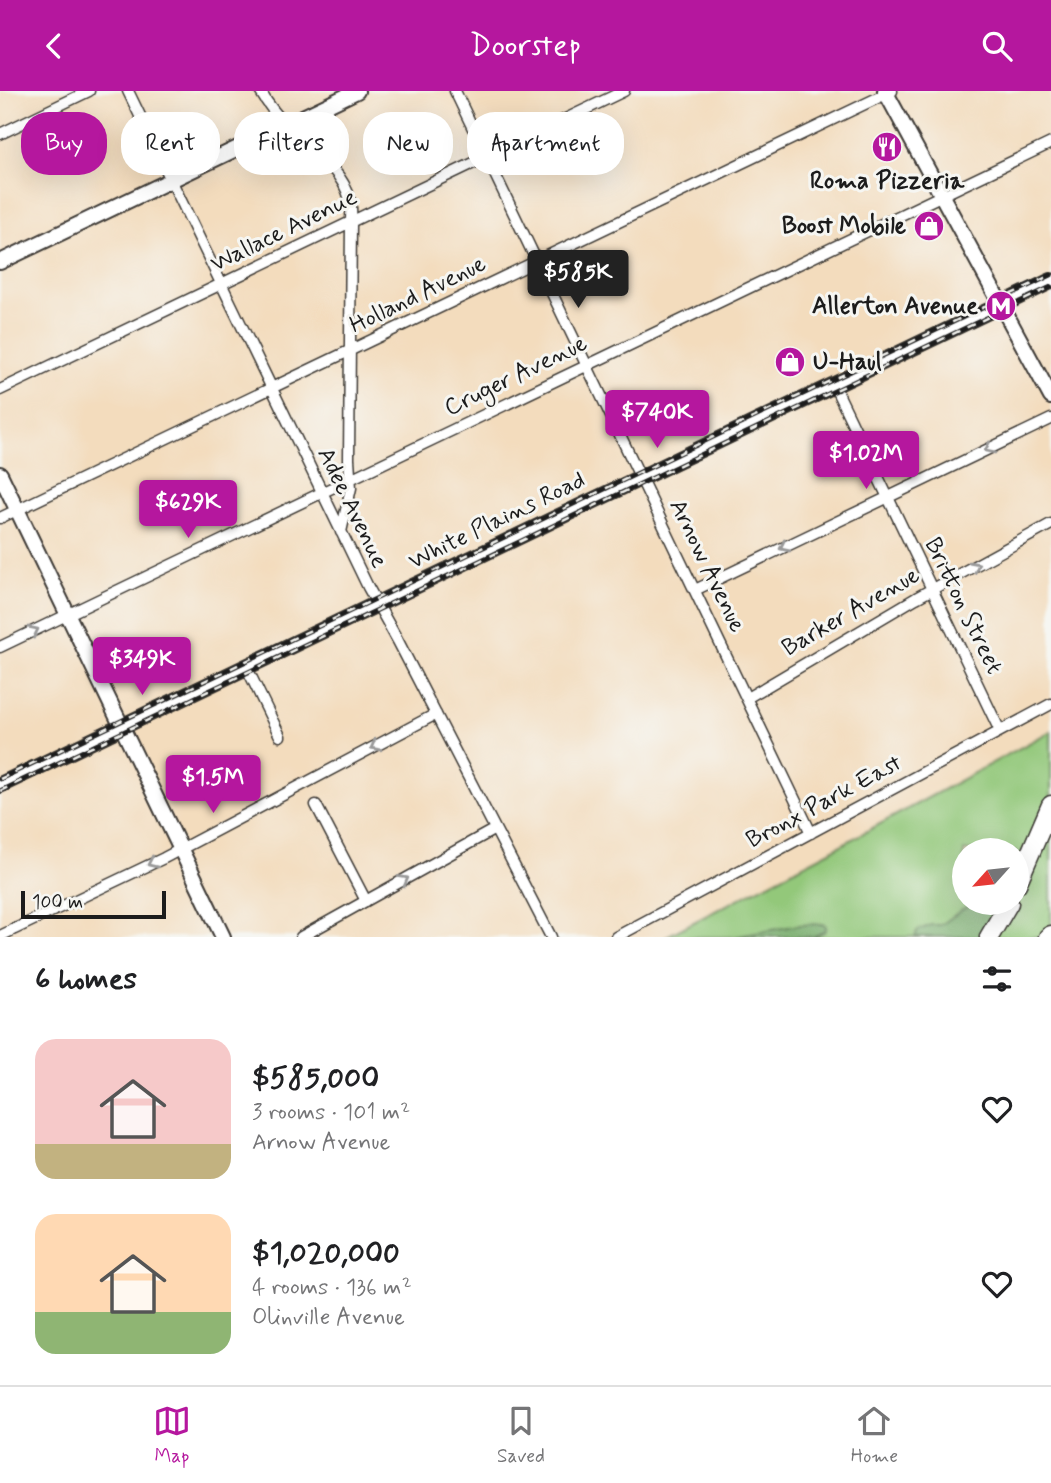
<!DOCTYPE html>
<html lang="en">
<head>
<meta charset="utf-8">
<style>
	:root { --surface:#fff; --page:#f6f6f6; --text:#202124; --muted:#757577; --line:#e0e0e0; --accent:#b5179e }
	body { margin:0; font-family:Mynerve,sans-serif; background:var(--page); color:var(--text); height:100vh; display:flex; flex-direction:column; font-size:26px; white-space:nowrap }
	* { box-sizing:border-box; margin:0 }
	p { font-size:23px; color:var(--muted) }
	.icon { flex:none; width:38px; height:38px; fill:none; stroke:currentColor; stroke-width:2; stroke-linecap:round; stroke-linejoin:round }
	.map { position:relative; height:846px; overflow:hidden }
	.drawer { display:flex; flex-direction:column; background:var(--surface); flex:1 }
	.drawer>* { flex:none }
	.hud { position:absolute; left:21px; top:21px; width:700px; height:63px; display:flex; gap:14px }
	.needle { width:46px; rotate:243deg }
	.controls { position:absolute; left:952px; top:747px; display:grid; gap:14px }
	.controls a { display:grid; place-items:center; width:77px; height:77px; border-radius:50%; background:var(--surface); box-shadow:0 7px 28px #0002; font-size:35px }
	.scale { position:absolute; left:21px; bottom:18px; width:145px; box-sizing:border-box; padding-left:7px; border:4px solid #1c1c1c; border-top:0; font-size:19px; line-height:24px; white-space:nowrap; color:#1c1c1c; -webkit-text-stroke:5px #f6f6f2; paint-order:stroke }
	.price { position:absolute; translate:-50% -60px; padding:0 16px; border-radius:7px; background:var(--accent); color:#fff; font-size:23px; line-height:46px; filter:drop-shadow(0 2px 4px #0008) }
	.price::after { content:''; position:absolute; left:50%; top:42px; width:21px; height:16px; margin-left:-10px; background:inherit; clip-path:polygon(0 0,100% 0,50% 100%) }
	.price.selected { background:#222; color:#fff }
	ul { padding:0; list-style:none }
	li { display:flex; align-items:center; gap:21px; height:175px; padding:0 35px }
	li span { display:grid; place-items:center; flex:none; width:196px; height:140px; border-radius:21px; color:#555 }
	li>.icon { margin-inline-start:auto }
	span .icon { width:84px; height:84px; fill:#fffc; stroke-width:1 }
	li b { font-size:30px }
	h2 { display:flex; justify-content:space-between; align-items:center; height:84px; padding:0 35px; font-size:30px }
	.pill { padding:0 24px; border-radius:28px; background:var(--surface); box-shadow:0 7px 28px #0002; font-size:24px; line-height:63px }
	.pill.selected { background:var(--accent); color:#fff }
	header { display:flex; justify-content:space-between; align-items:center; height:91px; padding:0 35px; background:var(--accent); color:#fff; font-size:32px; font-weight:600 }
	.tabs { display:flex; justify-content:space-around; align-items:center; height:98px; border-top:2px solid var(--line); background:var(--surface); font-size:19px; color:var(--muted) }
	.tabs a { display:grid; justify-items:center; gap:4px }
	.tabs .selected { color:var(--accent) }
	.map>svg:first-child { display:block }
</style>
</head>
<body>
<header><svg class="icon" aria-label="back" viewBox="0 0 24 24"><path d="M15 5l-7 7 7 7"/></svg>Doorstep<svg class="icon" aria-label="search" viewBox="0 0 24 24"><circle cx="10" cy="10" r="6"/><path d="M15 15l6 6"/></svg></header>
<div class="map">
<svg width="1051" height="846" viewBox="0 0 1051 846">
	<rect width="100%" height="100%" fill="#f6f6f2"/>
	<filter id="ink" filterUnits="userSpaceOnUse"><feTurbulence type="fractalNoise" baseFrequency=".0143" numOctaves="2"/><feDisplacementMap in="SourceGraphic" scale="14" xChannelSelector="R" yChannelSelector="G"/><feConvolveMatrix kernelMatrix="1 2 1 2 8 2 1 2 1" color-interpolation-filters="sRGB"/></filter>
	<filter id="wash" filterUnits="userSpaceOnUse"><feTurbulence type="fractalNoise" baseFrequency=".00686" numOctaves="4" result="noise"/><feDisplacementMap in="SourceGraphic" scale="28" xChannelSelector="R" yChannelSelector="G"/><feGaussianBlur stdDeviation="1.57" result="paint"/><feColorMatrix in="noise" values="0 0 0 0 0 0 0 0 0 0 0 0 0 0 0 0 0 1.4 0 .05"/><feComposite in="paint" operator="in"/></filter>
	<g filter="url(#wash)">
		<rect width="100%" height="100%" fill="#f3dcbd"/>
		<path fill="#93c87a" stroke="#58724b" stroke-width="2" fill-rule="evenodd" d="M1051 640V846H665L832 759ZM964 760H1017V812H964Z"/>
		<path fill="#76ac6a" stroke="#496443" stroke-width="2" d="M976 812H992L996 817 993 827 982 846H915L917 840 931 834H941L963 818Z
			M822 833 826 835 825 840 813 846H734L799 834Z"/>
	</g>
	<g filter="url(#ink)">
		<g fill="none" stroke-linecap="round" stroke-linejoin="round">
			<g stroke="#3c3934" stroke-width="13">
				<path id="street" d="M128 0 368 496 398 550 551 846
					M260 0C267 12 277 25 287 35 308 56 343 78 350 109 352 116 351 124 351 131L349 368 351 397 341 441
					M455 0 811 742
					M0 43 89 0
					M834 294 1000 640
					M0 299 624 0
					M0 427 892 0
					M695 499 1051 328
					M0 556 1051 52
					M246 575 280 645
					M747 607 916 507 1051 433
					M316 714 366 810
					M0 845 164 767 436 623
					M301 846 495 738
					M616 846 1051 613"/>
			</g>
			<g stroke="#3c3934" stroke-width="18">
				<path id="secondary" d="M885 0 1051 306
					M0 171 357 0
					M0 383 223 846
					M0 694 1051 190"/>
			</g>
			<g stroke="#3c3934" stroke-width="21">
				<path id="highway" d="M1017 793 1051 714
					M989 846 1009 812
					M1048 846 1051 844"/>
			</g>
			<use href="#street" stroke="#fff" stroke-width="10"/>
			<use href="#secondary" stroke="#fff" stroke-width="14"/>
			<use href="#highway" stroke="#fff" stroke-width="18"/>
			<g stroke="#1c1c1c" stroke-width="5">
				<path id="rail" d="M0 688 1051 184
					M0 700 1051 196"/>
			</g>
			<use href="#rail" stroke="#f6f6f2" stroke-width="2.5" stroke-dasharray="8" stroke-linecap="butt"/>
		</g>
		<defs><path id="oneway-chevron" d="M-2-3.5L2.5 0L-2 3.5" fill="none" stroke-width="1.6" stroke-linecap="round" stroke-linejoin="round" transform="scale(1.75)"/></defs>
		<g stroke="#999">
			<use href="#oneway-chevron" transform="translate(989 358) rotate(154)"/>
			<use href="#oneway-chevron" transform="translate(784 456) rotate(154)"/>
			<use href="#oneway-chevron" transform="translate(975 475) rotate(-28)"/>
			<use href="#oneway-chevron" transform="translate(34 540) rotate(-26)"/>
			<use href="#oneway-chevron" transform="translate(375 655) rotate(152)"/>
			<use href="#oneway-chevron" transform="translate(152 772) rotate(155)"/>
			<use href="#oneway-chevron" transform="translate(404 789) rotate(-29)"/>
		</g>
	</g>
	<defs>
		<g id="restaurant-disc" transform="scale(1.575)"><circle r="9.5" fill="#b5179e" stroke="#f6f6f2"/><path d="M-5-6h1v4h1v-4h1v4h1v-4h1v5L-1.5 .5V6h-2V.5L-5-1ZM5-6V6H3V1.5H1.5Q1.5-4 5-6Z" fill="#fff"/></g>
		<g id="shop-disc" transform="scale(1.575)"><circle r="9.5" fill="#b5179e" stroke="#f6f6f2"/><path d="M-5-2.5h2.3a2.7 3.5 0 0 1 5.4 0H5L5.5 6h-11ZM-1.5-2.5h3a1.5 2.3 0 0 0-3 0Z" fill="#fff"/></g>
		<g id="metro-disc" transform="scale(1.575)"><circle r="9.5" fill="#b5179e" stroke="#f6f6f2"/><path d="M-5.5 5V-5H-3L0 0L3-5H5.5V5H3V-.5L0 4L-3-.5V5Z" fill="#fff"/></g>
	</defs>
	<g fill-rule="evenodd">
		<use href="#restaurant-disc" x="887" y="56"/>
		<use href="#shop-disc" x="929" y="135"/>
		<use href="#metro-disc" x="1001" y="215"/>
		<use href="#shop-disc" x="790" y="271"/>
	</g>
	<g text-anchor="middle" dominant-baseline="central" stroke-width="6" stroke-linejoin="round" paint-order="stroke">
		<g font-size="24" font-weight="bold" fill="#1c1c1c" stroke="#f6f6f2" text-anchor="end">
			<text x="887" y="90" text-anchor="middle">Roma Pizzeria</text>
			<text x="906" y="135">Boost Mobile</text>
			<text x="978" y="215">Allerton Avenue</text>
			<text x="813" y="271" text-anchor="start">U-Haul</text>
		</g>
		<g font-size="24" fill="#1c1c1c" stroke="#f6f6f2">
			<text transform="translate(284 140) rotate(-26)">Wallace Avenue</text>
			<text transform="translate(418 204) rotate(-26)">Holland Avenue</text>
			<text transform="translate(516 285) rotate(-26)">Cruger Avenue</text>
			<text transform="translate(352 417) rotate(64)">Adee Avenue</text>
			<text transform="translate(497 430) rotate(-26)">White Plains Road</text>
			<text transform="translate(707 475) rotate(64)">Arnow Avenue</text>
			<text transform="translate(963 515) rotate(64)">Britton Street</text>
			<text transform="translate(851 521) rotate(-30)">Barker Avenue</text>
			<text transform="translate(824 711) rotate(-28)">Bronx Park East</text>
		</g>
	</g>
</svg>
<div class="controls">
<a><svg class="needle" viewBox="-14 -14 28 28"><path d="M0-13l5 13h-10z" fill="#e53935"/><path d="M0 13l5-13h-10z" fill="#757577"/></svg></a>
</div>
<div class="scale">100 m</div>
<b class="price selected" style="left:578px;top:219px">$585K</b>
<b class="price" style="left:657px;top:359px">$740K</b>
<b class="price" style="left:866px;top:400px">$1.02M</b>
<b class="price" style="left:188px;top:449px">$629K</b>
<b class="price" style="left:142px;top:606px">$349K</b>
<b class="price" style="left:213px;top:724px">$1.5M</b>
<div class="hud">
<a class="pill selected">Buy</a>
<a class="pill">Rent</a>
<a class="pill">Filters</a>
<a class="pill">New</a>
<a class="pill">Apartment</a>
</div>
</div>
<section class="drawer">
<h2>6 homes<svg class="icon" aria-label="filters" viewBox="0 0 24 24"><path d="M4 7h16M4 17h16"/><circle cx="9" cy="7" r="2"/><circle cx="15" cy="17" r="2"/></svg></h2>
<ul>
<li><span style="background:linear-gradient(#f6c9c9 75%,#c2b280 0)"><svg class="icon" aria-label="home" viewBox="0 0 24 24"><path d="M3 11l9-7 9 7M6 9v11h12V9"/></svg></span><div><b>$585,000</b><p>3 rooms · 101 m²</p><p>Arnow Avenue</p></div><svg class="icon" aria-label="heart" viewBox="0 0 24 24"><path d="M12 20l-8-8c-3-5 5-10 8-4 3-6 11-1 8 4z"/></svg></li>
<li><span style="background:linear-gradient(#ffd9b3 70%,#8fb573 0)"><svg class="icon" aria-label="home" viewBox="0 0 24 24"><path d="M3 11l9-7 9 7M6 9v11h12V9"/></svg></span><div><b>$1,020,000</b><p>4 rooms · 136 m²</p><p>Olinville Avenue</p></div><svg class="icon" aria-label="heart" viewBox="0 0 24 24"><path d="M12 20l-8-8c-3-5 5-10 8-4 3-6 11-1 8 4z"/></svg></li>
</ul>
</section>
<nav class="tabs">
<a class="selected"><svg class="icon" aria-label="map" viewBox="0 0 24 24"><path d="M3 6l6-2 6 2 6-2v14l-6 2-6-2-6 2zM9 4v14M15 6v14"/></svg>Map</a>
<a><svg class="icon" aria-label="saved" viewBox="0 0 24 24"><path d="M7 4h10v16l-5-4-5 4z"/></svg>Saved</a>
<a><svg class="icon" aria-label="home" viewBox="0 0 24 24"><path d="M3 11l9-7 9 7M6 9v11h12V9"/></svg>Home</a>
</nav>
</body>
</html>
